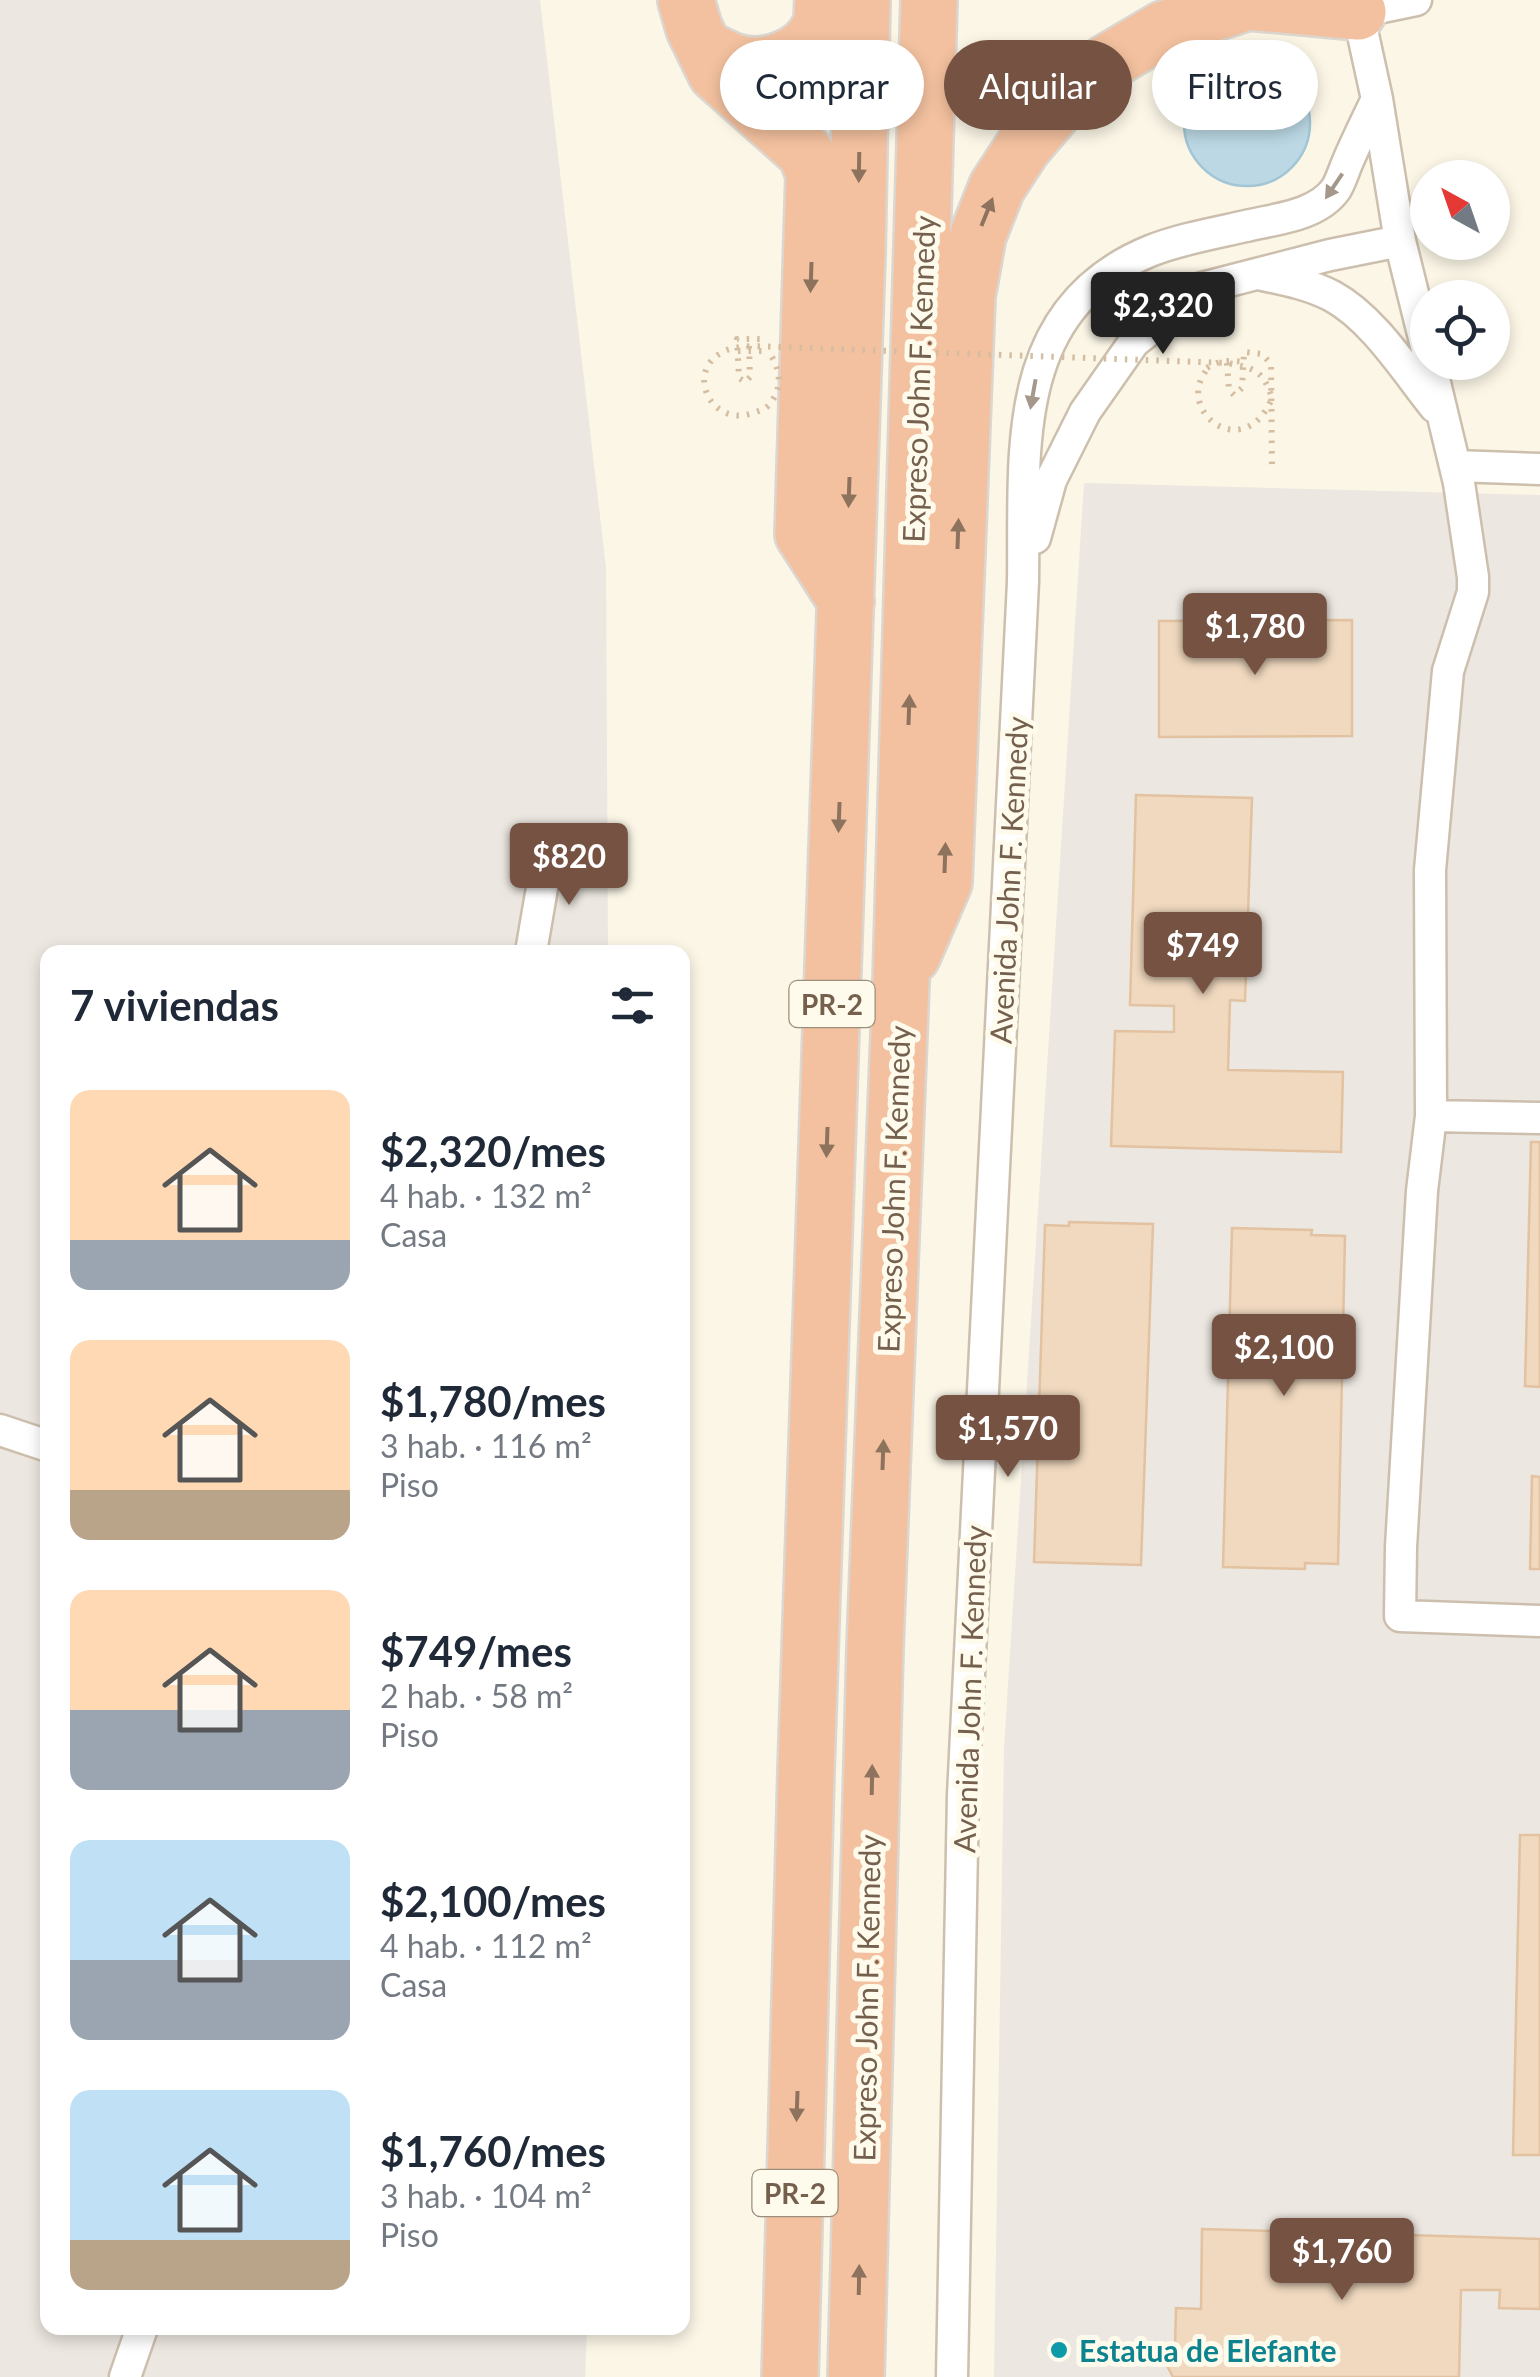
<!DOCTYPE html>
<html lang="es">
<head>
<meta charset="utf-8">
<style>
	:root { --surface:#fff; --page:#f6f6f7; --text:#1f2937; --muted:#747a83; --accent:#765242 }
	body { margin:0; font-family:Lato,sans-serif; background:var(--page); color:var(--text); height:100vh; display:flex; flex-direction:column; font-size:38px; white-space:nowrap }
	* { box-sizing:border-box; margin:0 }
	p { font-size:32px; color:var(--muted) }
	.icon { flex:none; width:55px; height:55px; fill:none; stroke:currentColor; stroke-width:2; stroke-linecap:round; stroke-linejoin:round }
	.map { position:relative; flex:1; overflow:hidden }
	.drawer { position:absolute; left:40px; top:945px; width:650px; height:1390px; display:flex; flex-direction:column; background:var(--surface); border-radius:20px; box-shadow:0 5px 15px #0003 }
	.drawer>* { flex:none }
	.top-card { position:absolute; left:720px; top:40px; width:670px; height:90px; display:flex; gap:20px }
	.needle { width:65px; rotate:320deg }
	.fabs { position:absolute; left:1410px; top:160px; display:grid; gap:20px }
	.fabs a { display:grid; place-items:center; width:100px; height:100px; border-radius:50%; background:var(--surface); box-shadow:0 5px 15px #0003; font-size:50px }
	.price { position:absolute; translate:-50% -85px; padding:0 22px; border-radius:10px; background:var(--accent); color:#fff; font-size:32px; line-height:65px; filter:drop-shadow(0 2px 5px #0008) }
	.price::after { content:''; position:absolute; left:50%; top:60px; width:30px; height:22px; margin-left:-15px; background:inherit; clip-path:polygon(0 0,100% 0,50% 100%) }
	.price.selected { background:#222; color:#fff }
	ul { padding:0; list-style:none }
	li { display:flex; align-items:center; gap:30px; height:250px; padding:0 30px }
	li span { display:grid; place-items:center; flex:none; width:280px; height:200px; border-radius:20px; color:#555 }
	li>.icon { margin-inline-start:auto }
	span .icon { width:120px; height:120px; fill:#fffc; stroke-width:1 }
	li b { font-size:42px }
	h2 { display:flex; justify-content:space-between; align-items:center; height:120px; padding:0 30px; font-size:42px }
	.chip { padding:0 35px; border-radius:45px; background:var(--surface); box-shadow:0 5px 15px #0003; font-size:35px; line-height:90px }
	.chip.selected { background:var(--accent); color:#fff }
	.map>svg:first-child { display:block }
</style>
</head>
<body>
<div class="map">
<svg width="1540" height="2377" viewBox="0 0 1540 2377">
	<rect width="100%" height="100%" fill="#fbf6e6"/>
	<path fill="#ece7e0" d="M0 0H540L606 568 608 952H48V2328H587L585 2377H0Z
		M1084 483 1540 495V2377H994L1004 1749Z"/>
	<path fill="#bbd8e4" stroke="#a2c6d6" stroke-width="2.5" d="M1184 123a63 63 0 1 1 126 0a63 63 0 1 1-126 0Z"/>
	<path fill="#f0d9bf" stroke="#e2c2a0" stroke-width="2.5" d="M1352 620V736L1159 737V621Z
		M1136 795 1252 798 1245 1001 1230 1000 1228 1070 1343 1072 1341 1152 1111 1146 1115 1031 1174 1032V1006L1130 1005Z
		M1531 1142H1540V1387L1525 1386Z
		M1069 1222 1153 1224 1141 1565 1034 1562 1045 1225 1069 1226Z
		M1232 1228 1312 1230 1311 1235 1345 1236 1338 1564 1305 1563V1569L1223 1567Z
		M1532 1476 1540 1477V1569H1530Z
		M1520 1835H1540V2155H1513Z
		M1202 2229 1540 2239V2309L1499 2308 1500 2290H1461L1459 2377H1173L1164 2360 1175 2346 1176 2308 1201 2309Z"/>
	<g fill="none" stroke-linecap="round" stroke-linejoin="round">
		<g stroke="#cdbfad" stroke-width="35">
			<path id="minor" d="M1416 0 1358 12 1377 99 1400 241 1428 354
				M1263 275C1287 280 1311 285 1332 296 1373 318 1406 371 1435 407
				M1430 362 1459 483 1473 577V592L1448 671 1430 870 1431 1116 1422 1191 1401 1547 1400 1616 1540 1621
				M1455 466 1540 469
				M1035 538 1051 480 1085 412 1134 342 1202 288 1330 255 1400 241
				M531 952 548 853
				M1431 1116 1540 1118
				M0 1430 48 1446
				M125 2377 142 2328
				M952 2377 963 1795 1023 582C1025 454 1007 310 1150 251 1180 239 1215 233 1246 226 1275 219 1317 216 1336 189 1341 181 1344 170 1348 161 1357 140 1367 120 1377 99"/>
		</g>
		<g stroke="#dbd6d0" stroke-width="60">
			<path id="motorway" d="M686 0 694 28 716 73 806 153 814 174 803 534 846 601
				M706 49C715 53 725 59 735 62 766 72 809 56 821 24 823 17 822 7 823 0
				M912 956 944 882 967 296 978 235 997 187 1023 147 1064 99 1108 62 1164 29 1248 2 1358 12
				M790 2377 806 1771 857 254 862 0
				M856 2377 875 1647 901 982 929 0"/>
		</g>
		<path stroke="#d5bda2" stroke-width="6" stroke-dasharray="2.5 8" stroke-linecap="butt" d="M738 351H766
			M1227 363 1229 390 1234 395 1242 388 1244 352 1262 354 1271 364 1272 468
			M1207 368C1218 360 1230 360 1243 362
			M750 377 745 382 739 378 737 339H767"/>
		<use href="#minor" stroke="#fff" stroke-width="30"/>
		<use href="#motorway" stroke="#f3c19f" stroke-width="55"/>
		<path stroke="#d5bda2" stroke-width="6" stroke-dasharray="2.5 8" stroke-linecap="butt" d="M749 346 750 377
			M772 357C780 372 782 386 772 401 767 409 762 410 753 413 712 428 685 373 721 353 731 347 741 347 752 346L1227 363C1254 368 1263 370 1272 398 1247 459 1187 420 1200 382 1201 377 1205 373 1207 368"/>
	</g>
	<defs><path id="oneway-solid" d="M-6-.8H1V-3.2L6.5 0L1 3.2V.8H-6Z" transform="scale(2.5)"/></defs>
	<g fill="#8d735d">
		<use href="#oneway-solid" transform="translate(859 167) rotate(91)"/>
		<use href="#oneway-solid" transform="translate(987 212) rotate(-68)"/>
		<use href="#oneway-solid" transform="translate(811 277) rotate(92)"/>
		<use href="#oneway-solid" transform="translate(849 492) rotate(92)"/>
		<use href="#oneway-solid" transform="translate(958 534) rotate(-88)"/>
		<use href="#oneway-solid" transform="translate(909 710) rotate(-88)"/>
		<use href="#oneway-solid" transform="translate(839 817) rotate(92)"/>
		<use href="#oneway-solid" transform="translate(945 858) rotate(-88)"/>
		<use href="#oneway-solid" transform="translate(827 1142) rotate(92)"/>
		<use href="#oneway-solid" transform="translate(883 1455) rotate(-88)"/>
		<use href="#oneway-solid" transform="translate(872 1780) rotate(-89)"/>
		<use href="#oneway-solid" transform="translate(797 2106) rotate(92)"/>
		<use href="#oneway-solid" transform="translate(859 2280) rotate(-89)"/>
	</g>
	<g fill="#a5988b">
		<use href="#oneway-solid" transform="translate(1334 186) rotate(124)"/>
		<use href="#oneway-solid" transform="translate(1033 394) rotate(100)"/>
	</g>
	<circle fill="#0f9aa8" stroke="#fefaec" stroke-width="4" cx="1059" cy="2350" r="10"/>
	<g text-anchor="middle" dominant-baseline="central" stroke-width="10" stroke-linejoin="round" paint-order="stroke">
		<g fill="#fefaec" stroke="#9d8e7c" stroke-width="2.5">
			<rect x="789.5" y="981" width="85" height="46" rx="8"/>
			<rect x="752.5" y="2170" width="85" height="46" rx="8"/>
		</g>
		<g font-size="28" font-weight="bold" fill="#74604c">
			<text x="832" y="1004">PR-2</text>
			<text x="795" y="2193">PR-2</text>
		</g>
		<g font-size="30" fill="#74604c" stroke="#fefaec">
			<text transform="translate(918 379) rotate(-88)">Expreso John F. Kennedy</text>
			<text transform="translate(1008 880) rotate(-87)">Avenida John F. Kennedy</text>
			<text transform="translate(893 1189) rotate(-88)">Expreso John F. Kennedy</text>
			<text transform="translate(969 1689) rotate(-88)">Avenida John F. Kennedy</text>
			<text transform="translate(866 1998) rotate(-89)">Expreso John F. Kennedy</text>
		</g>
		<g font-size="30" font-weight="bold" fill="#0d838f" stroke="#fefaec" text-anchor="start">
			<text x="1079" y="2350">Estatua de Elefante</text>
		</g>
	</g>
</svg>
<div class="fabs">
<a><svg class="needle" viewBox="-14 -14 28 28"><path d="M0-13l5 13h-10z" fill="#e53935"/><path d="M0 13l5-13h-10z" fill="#747a83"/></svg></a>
<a><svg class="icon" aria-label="locate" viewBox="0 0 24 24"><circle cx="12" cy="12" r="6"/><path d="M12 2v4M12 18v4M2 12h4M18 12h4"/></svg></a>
</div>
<b class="price selected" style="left:1163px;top:357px">$2,320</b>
<b class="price" style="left:1255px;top:678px">$1,780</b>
<b class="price" style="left:569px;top:908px">$820</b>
<b class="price" style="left:1203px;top:997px">$749</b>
<b class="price" style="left:1284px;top:1399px">$2,100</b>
<b class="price" style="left:1008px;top:1480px">$1,570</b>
<b class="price" style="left:1342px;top:2303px">$1,760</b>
<div class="top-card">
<a class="chip">Comprar</a>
<a class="chip selected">Alquilar</a>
<a class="chip">Filtros</a>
</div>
<section class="drawer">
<h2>7 viviendas<svg class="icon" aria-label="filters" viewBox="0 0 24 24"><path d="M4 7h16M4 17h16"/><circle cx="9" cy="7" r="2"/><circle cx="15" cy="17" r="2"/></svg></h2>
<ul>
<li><span style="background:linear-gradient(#ffd9b3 75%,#9aa5b1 0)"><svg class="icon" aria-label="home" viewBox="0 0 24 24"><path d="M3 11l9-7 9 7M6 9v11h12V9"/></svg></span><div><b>$2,320/mes</b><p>4 hab. · 132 m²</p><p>Casa</p></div></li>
<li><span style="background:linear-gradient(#ffd9b3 75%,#b9a48a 0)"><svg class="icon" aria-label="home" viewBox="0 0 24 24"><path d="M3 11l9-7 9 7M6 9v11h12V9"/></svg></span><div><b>$1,780/mes</b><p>3 hab. · 116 m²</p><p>Piso</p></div></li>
<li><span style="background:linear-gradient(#ffd9b3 60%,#9aa5b1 0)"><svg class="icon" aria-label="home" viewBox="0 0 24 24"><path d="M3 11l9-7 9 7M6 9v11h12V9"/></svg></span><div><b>$749/mes</b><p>2 hab. · 58 m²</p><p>Piso</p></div></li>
<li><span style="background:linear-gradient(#bfe0f5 60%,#9aa5b1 0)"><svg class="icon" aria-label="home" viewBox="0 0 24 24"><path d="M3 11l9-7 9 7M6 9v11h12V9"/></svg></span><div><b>$2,100/mes</b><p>4 hab. · 112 m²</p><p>Casa</p></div></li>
<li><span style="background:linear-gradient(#bfe0f5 75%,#b9a48a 0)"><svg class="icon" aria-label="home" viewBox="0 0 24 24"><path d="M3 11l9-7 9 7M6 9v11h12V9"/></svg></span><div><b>$1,760/mes</b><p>3 hab. · 104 m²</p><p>Piso</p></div></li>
</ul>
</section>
</div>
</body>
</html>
